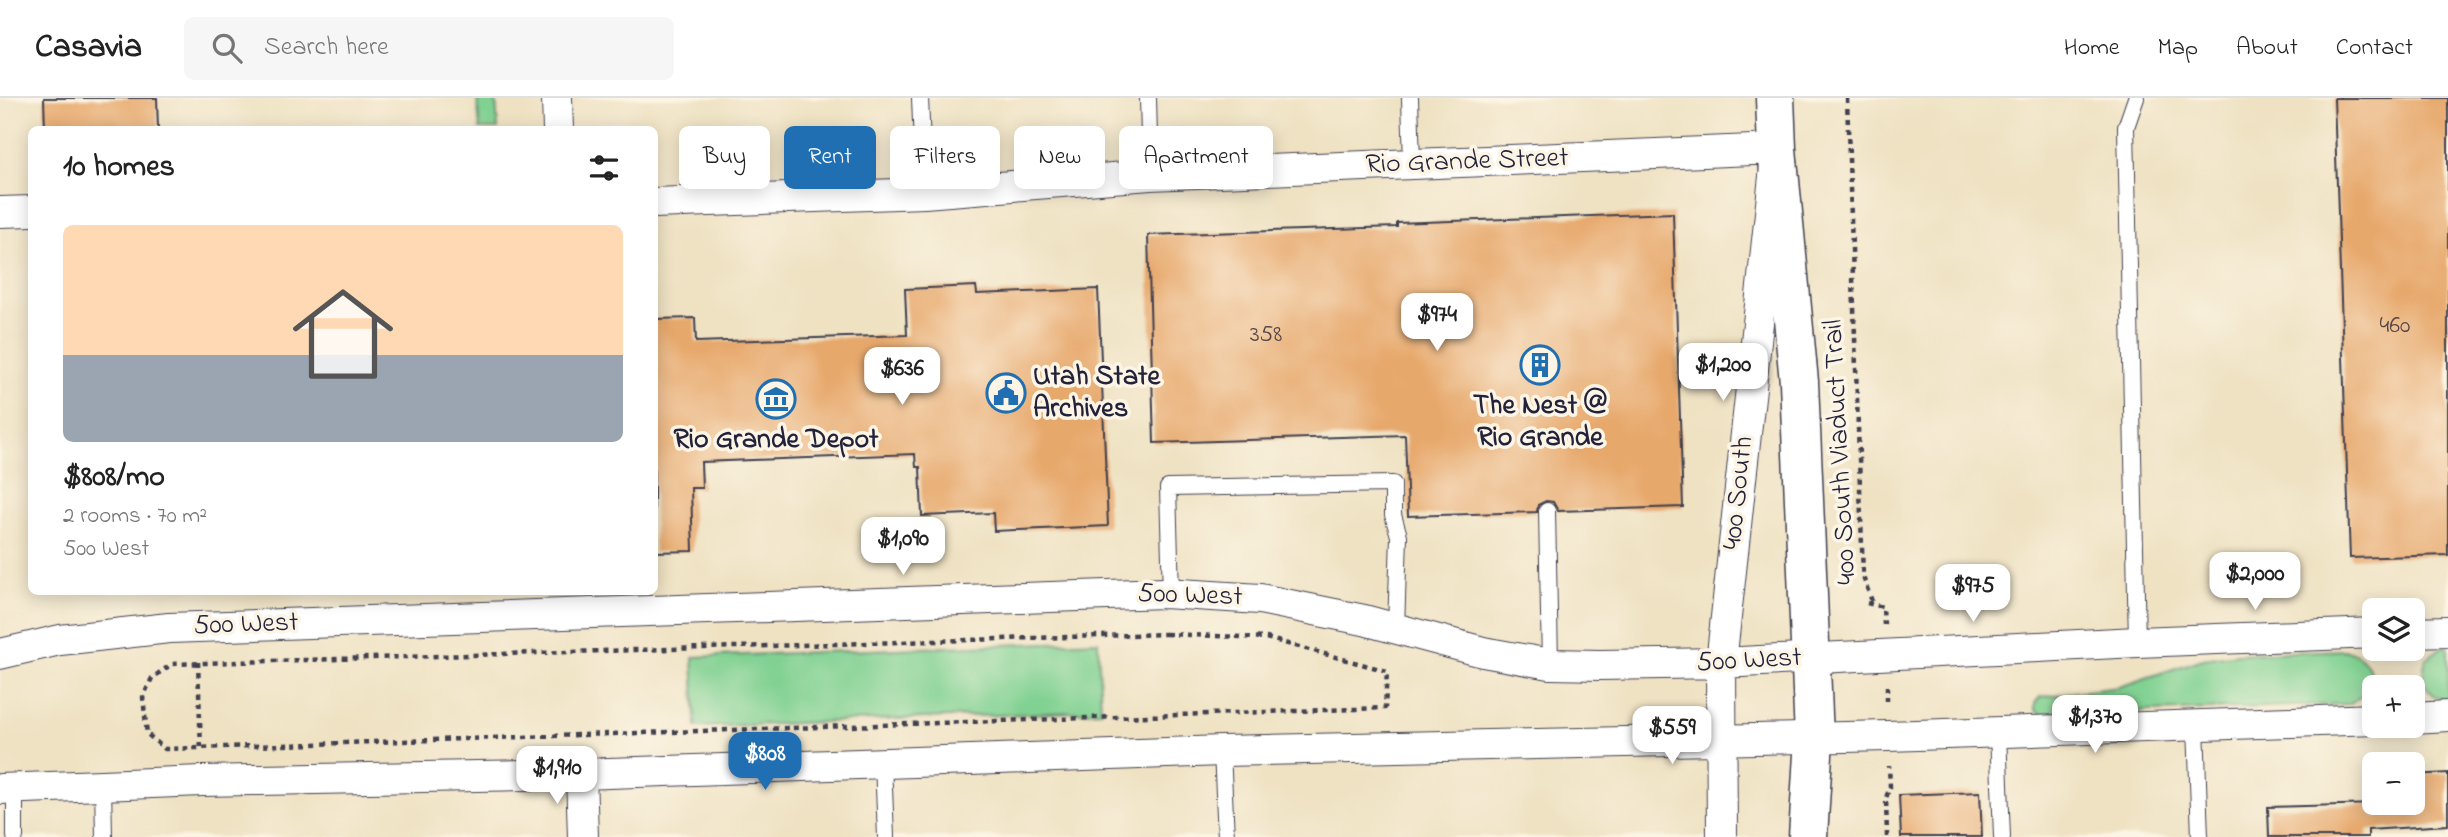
<!DOCTYPE html>
<html lang="en">
<head>
<meta charset="utf-8">
<style>
	:root { --surface:#fff; --page:#f6f6f6; --text:#222; --muted:#767676; --line:#e0e0e0; --accent:#1f6fb2 }
	body { margin:0; font-family:"Indie Flower",sans-serif; background:var(--page); color:var(--text); height:100vh; display:flex; flex-direction:column; font-size:26px; white-space:nowrap }
	* { box-sizing:border-box; margin:0 }
	p { font-size:23px; color:var(--muted) }
	.icon { flex:none; width:38px; height:38px; fill:none; stroke:currentColor; stroke-width:2; stroke-linecap:round; stroke-linejoin:round }
	.map { position:relative; flex:1; overflow:hidden }
	.panel { position:absolute; left:28px; top:28px; width:630px; height:469px; display:flex; flex-direction:column; background:var(--surface); border-radius:10px; box-shadow:0 4px 18px #0003 }
	.panel>* { flex:none }
	.guide { position:absolute; left:679px; top:28px; width:665px; height:63px; display:flex; gap:14px }
	.fabs { position:absolute; left:2362px; top:500px; display:grid; gap:14px }
	.fabs a { display:grid; place-items:center; width:63px; height:63px; border-radius:10px; background:var(--surface); box-shadow:0 4px 18px #0003; font-size:35px }
	.price { position:absolute; translate:-50% -60px; padding:0 16px; border-radius:14px; background:#fff; color:#222; font-size:23px; line-height:46px; filter:drop-shadow(0 2px 4px #0008) }
	.price::after { content:''; position:absolute; left:50%; top:42px; width:21px; height:16px; margin-left:-10px; background:inherit; clip-path:polygon(0 0,100% 0,50% 100%) }
	.price.active { background:var(--accent); color:#fff }
	ul { padding:0; list-style:none }
	li { display:grid; align-content:center; gap:14px; height:371px; padding:0 35px }
	li+li { border-top:2px solid var(--line) }
	li span { display:grid; place-items:center; height:217px; border-radius:10px; color:#555 }
	li>.icon { margin-inline-start:auto }
	span .icon { width:126px; height:126px; fill:#fffc; stroke-width:1 }
	li b { font-size:30px }
	h2 { display:flex; justify-content:space-between; align-items:center; height:84px; padding:0 35px; font-size:30px }
	.pill { padding:0 24px; border-radius:10px; background:var(--surface); box-shadow:0 4px 18px #0003; font-size:24px; line-height:63px }
	.pill.active { background:var(--accent); color:#fff }
	header { display:flex; align-items:center; gap:42px; box-sizing:border-box; height:98px; padding:0 35px; background:var(--surface); border-bottom:2px solid var(--line) }
	header strong { font-size:33px }
	nav { display:flex; gap:38px; margin-inline-start:auto; font-size:24px }
	.search { width:490px; height:63px; background:var(--page); display:flex; align-items:center; gap:18px; box-sizing:border-box; padding:0 24px; border-radius:10px; color:var(--muted); font-size:26px }
	.map>svg:first-child { display:block }
</style>
</head>
<body>
<header>
<strong>Casavia</strong>
<div class="search"><svg class="icon" aria-label="search" viewBox="0 0 24 24"><circle cx="10" cy="10" r="6"/><path d="M15 15l6 6"/></svg>Search here</div>
<nav><a>Home</a><a>Map</a><a>About</a><a>Contact</a></nav>
</header>
<div class="map">
<svg width="2448" height="739" viewBox="0 0 2448 739">
	<rect width="100%" height="100%" fill="#fcf5e5"/>
	<filter id="ink" filterUnits="userSpaceOnUse"><feTurbulence type="fractalNoise" baseFrequency=".0143" numOctaves="2"/><feDisplacementMap in="SourceGraphic" scale="14" xChannelSelector="R" yChannelSelector="G"/><feConvolveMatrix kernelMatrix="1 2 1 2 8 2 1 2 1" color-interpolation-filters="sRGB"/></filter>
	<filter id="wash" filterUnits="userSpaceOnUse"><feTurbulence type="fractalNoise" baseFrequency=".00686" numOctaves="4" result="noise"/><feDisplacementMap in="SourceGraphic" scale="28" xChannelSelector="R" yChannelSelector="G"/><feGaussianBlur stdDeviation="1.57" result="paint"/><feColorMatrix in="noise" values="0 0 0 0 0 0 0 0 0 0 0 0 0 0 0 0 0 1.4 0 .05"/><feComposite in="paint" operator="in"/></filter>
	<g filter="url(#wash)">
		<rect width="100%" height="100%" fill="#efe2c3"/>
		<path fill="#81d192" stroke="#527a66" stroke-width="2" d="M477 0H496L498 31H480Z
			M1098 543 1101 613 696 629 693 559Z
			M2442 549H2448V602C2425 601 2420 579 2426 561Z
			M2345 552C2378 562 2379 591 2349 606L2042 617 2035 612V605L2040 599 2119 589 2203 561 2237 556Z"/>
		<g id="blocks">
			<path fill="#e7a86c" d="M44 0H157L158 32H45Z
				M2334 0H2448V457L2350 460Z
				M1673 115 1683 409 1558 413 1553 404 1546 403 1538 407 1537 414 1408 418 1405 337 1154 345 1148 137 1397 129V125Z
				M976 188 977 196 1098 191 1108 428 994 433 993 415 922 418 920 369H916L915 356 701 364 702 390H691L693 453 654 454V221L695 220 696 244 907 237 905 191Z
				M2448 675V727L2368 732V739H2269L2268 709 2413 705V677Z
				M1980 694 1982 739H1901L1899 697Z"/>
		</g>
	</g>
	<g filter="url(#ink)">
		<use href="#blocks" fill-opacity="0" stroke="#413f4f" stroke-width="2"/>
		<g fill="none" stroke-linecap="round" stroke-linejoin="round">
			<g stroke="#413f4f" stroke-width="18">
				<path id="service" d="M920 0 924 95
					M1148 0 1150 77
					M1410 0 1412 66
					M2136 0 2126 29 2137 544
					M1547 413 1550 566
					M1171 496 1168 390 1393 386V417L1399 438 1396 531
					M2196 628 2200 739
					M1998 634 2002 739
					M1222 653 1226 739
					M883 665 886 739
					M103 686 104 739
					M15 690V739"/>
			</g>
			<g stroke="#413f4f" stroke-width="32">
				<path id="minor" d="M557 0 558 32
					M654 105 924 95 1150 77 1777 51 1721 565 1722 739
					M0 114 32 113
					M2413 534 2448 533
					M0 556 60 542 169 530 1164 495 1260 501 1364 522 1483 554 1550 566 1600 567 1721 565 2137 544 2375 535
					M2413 620 2448 618
					M581 676 583 739
					M0 691 202 683 581 676 1222 653 1888 638 2375 621"/>
			</g>
			<g stroke="#413f4f" stroke-width="41">
				<path id="primary" d="M1775 0 1777 51 1799 284 1814 640 1808 739"/>
			</g>
			<path stroke="#413f4f" stroke-width="4.5" stroke-dasharray="5 5" stroke-linecap="butt" d="M1847 0 1863 479 1873 506
				M1867 505 1883 509 1884 527
				M1166 536 1266 540 1387 573 1385 610 165 651 147 636 143 599 152 580 172 566Z
				M198 564 201 653
				M1887 588V607
				M1887 739 1886 700 1890 689 1889 668"/>
			<use href="#service" stroke="#fff" stroke-width="16"/>
			<use href="#minor" stroke="#fff" stroke-width="30"/>
			<use href="#primary" stroke="#fff" stroke-width="38"/>
		</g>
	</g>
	<defs>
		<g id="building-ring" transform="scale(2.0125)"><circle r="9.5" fill="#fcf5e5" stroke="#1f6fb2" stroke-width="1.5"/><path d="M-4-6H4V6H1V3H-1V6H-4ZM-2.5-4.3h1.7v1.8h-1.7ZM.8-4.3h1.7v1.8H.8ZM-2.5-1h1.7V.8h-1.7ZM.8-1h1.7V.8H.8Z" fill="#1f6fb2"/></g>
		<g id="civic-ring" transform="scale(2.0125)"><circle r="9.5" fill="#fcf5e5" stroke="#1f6fb2" stroke-width="1.5"/><path d="M-.6-6.5H3V-4.5H.6V-3L4-1V1h2V6H-6V1h2V-1L-.6-3ZM-1.2 2.5V6h2.4V2.5Z" fill="#1f6fb2"/></g>
		<g id="museum-ring" transform="scale(2.0125)"><circle r="9.5" fill="#fcf5e5" stroke="#1f6fb2" stroke-width="1.5"/><path d="M0-6L6-3V-2H-6V-3ZM-5-1h2V3h-2ZM-1-1h2V3h-2ZM3-1h2V3H3ZM-6 4H6V6H-6Z" fill="#1f6fb2"/></g>
	</defs>
	<g fill-rule="evenodd">
		<use href="#building-ring" x="1540" y="267"/>
		<use href="#civic-ring" x="1006" y="295"/>
		<use href="#museum-ring" x="776" y="301"/>
	</g>
	<g text-anchor="middle" dominant-baseline="central" stroke-width="7" stroke-linejoin="round" paint-order="stroke">
		<g font-size="24" fill="#534447">
			<text x="2395" y="228">460</text>
			<text x="1266" y="237">358</text>
		</g>
		<g font-size="28" fill="#22223b" stroke="#fcf5e5">
			<text transform="translate(1467 64) rotate(-2)">Rio Grande Street</text>
			<text transform="translate(1841 354) rotate(-93)">400 South Viaduct Trail</text>
			<text transform="translate(1739 395) rotate(-84)">400 South</text>
			<text transform="translate(1190 498) rotate(2)">500 West</text>
			<text transform="translate(246 527) rotate(-2)">500 West</text>
			<text transform="translate(1749 563) rotate(-3)">500 West</text>
		</g>
		<g font-size="28" font-weight="bold" fill="#22223b" stroke="#fcf5e5">
			<text x="1033" y="279" text-anchor="start">Utah State<tspan x="1033" dy="32">Archives</tspan></text>
			<text x="1540" y="308">The Nest @<tspan x="1540" dy="32">Rio Grande</tspan></text>
			<text x="776" y="342">Rio Grande Depot</text>
		</g>
	</g>
</svg>
<div class="fabs">
<a><svg class="icon" aria-label="layers" viewBox="0 0 24 24"><path d="M12 4l9 5-9 5-9-5zM3 14l9 5 9-5"/></svg></a>
<a>+</a>
<a>−</a>
</div>
<b class="price" style="left:1437px;top:255px">$974</b>
<b class="price" style="left:1723px;top:305px">$1,200</b>
<b class="price" style="left:902px;top:309px">$636</b>
<b class="price" style="left:903px;top:479px">$1,090</b>
<b class="price" style="left:2255px;top:514px">$2,000</b>
<b class="price" style="left:1973px;top:526px">$975</b>
<b class="price" style="left:2095px;top:657px">$1,370</b>
<b class="price" style="left:1672px;top:668px">$559</b>
<b class="price active" style="left:765px;top:694px">$808</b>
<b class="price" style="left:557px;top:708px">$1,910</b>
<div class="guide">
<a class="pill">Buy</a>
<a class="pill active">Rent</a>
<a class="pill">Filters</a>
<a class="pill">New</a>
<a class="pill">Apartment</a>
</div>
<section class="panel">
<h2>10 homes<svg class="icon" aria-label="filters" viewBox="0 0 24 24"><path d="M4 7h16M4 17h16"/><circle cx="9" cy="7" r="2"/><circle cx="15" cy="17" r="2"/></svg></h2>
<ul>
<li><span style="background:linear-gradient(#ffd9b3 60%,#9aa5b1 0)"><svg class="icon" aria-label="home" viewBox="0 0 24 24"><path d="M3 11l9-7 9 7M6 9v11h12V9"/></svg></span><div><b>$808/mo</b><p>2 rooms · 70 m²</p><p>500 West</p></div></li>
</ul>
</section>
</div>
</body>
</html>
